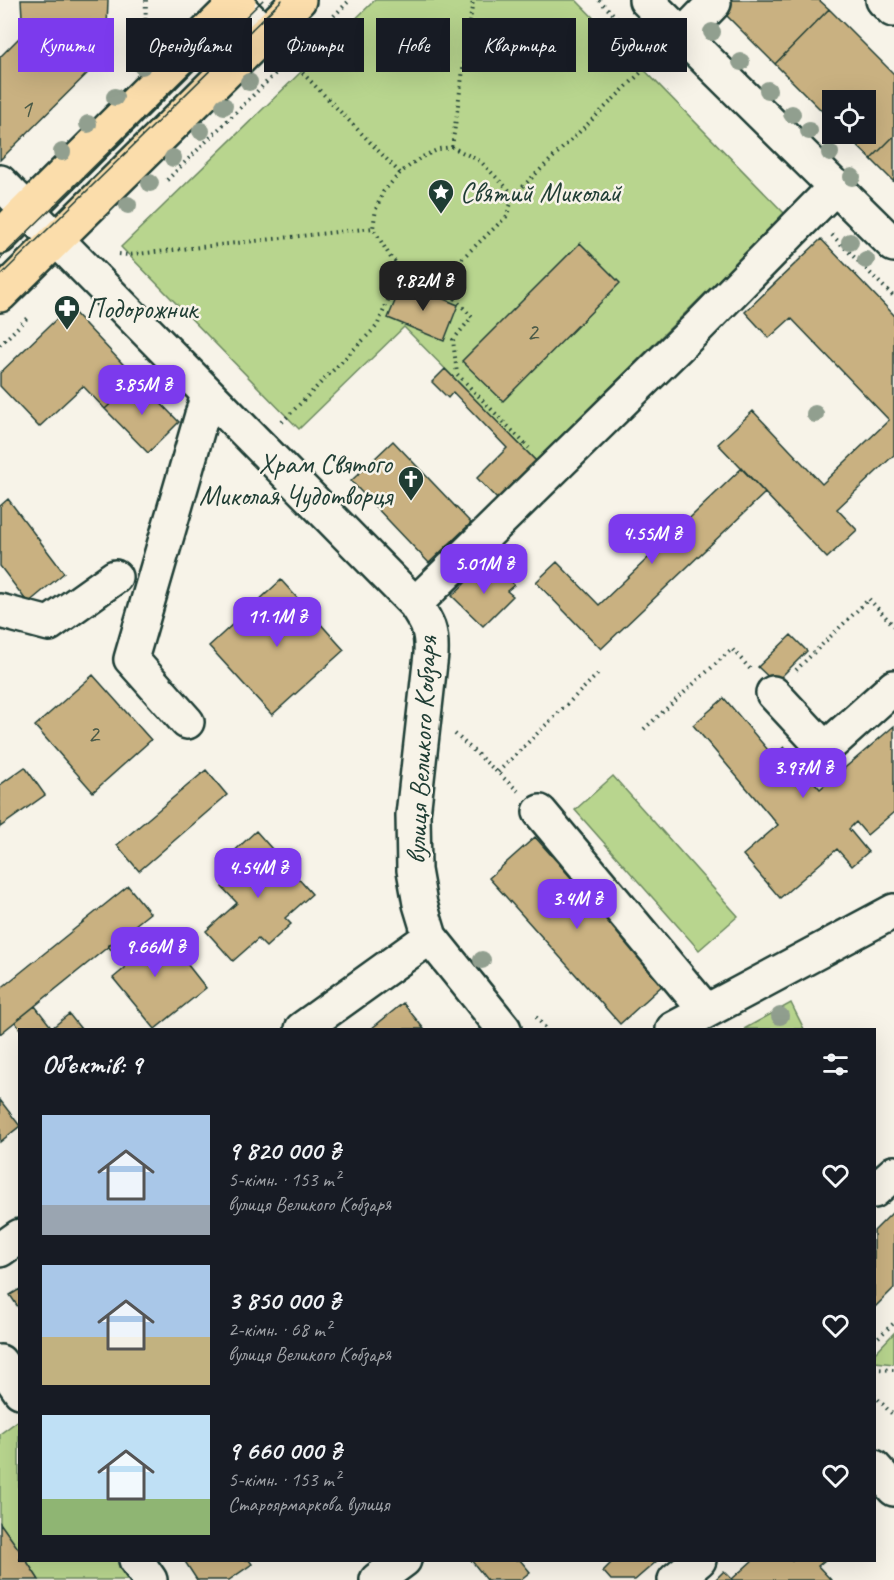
<!DOCTYPE html>
<html lang="uk">
<head>
<meta charset="utf-8">
<style>
	:root { --surface:#171b24; --page:#242831; --text:#f1f3f6; --muted:#9ea1a6; --accent:#7c3aed }
	body { margin:0; font-family:Caveat,sans-serif; background:var(--page); color:var(--text); height:100vh; display:flex; flex-direction:column; font-size:22px; white-space:nowrap }
	* { box-sizing:border-box; margin:0 }
	p { font-size:20px; color:var(--muted) }
	.icon { flex:none; width:33px; height:33px; fill:none; stroke:currentColor; stroke-width:2; stroke-linecap:round; stroke-linejoin:round }
	.map { position:relative; flex:1; overflow:hidden }
	.panel { position:absolute; left:18px; top:1028px; width:858px; height:534px; display:flex; flex-direction:column; background:var(--surface); border-radius:0px; box-shadow:0 6px 24px #0002 }
	.panel>* { flex:none }
	.top-card { position:absolute; left:18px; top:18px; width:858px; height:54px; display:flex; gap:12px }
	.buttons { position:absolute; left:822px; top:90px; display:grid; gap:12px }
	.buttons a { display:grid; place-items:center; width:54px; height:54px; border-radius:0px; background:var(--surface); box-shadow:0 6px 24px #0002; font-size:30px }
	.price { position:absolute; translate:-50% -51px; padding:0 14px; border-radius:12px; background:var(--accent); color:#fff; font-size:20px; line-height:39px; filter:drop-shadow(0 2px 3px #0008) }
	.price::after { content:''; position:absolute; left:50%; top:36px; width:18px; height:14px; margin-left:-9px; background:inherit; clip-path:polygon(0 0,100% 0,50% 100%) }
	.price.current { background:#222; color:#fff }
	ul { padding:0; list-style:none }
	li { display:flex; align-items:center; gap:18px; height:150px; padding:0 24px }
	li span { display:grid; place-items:center; flex:none; width:168px; height:120px; border-radius:0px; color:#555 }
	li>.icon { margin-inline-start:auto }
	span .icon { width:72px; height:72px; fill:#fffc; stroke-width:1 }
	li b { font-size:26px }
	h2 { display:flex; justify-content:space-between; align-items:center; height:72px; padding:0 24px; font-size:26px }
	.tag { padding:0 21px; border-radius:0px; background:var(--surface); box-shadow:0 6px 24px #0002; font-size:21px; line-height:54px }
	.tag.current { background:var(--accent); color:#fff }
	.map>svg:first-child { display:block }
</style>
</head>
<body>
<div class="map">
<svg width="894" height="1580" viewBox="0 0 894 1580">
	<rect width="100%" height="100%" fill="#f7f3e8"/>
	<filter id="ink" filterUnits="userSpaceOnUse"><feTurbulence type="fractalNoise" baseFrequency=".0167" numOctaves="2"/><feDisplacementMap in="SourceGraphic" scale="12" xChannelSelector="R" yChannelSelector="G"/><feConvolveMatrix kernelMatrix="1 2 1 2 8 2 1 2 1" color-interpolation-filters="sRGB"/></filter>
	<g filter="url(#ink)">
		<path fill="#b8d58e" stroke="#6c8961" stroke-width="1.5" d="M375 0H576L785 214 536 461 404 327 299 429 121 247Z
			M613 776 738 916 699 950 575 810Z
			M791 1003 804 1029H744Z
			M894 1333V1364L875 1362V1353Z
			M19 1420V1551L0 1523V1434Z
			M26 1560H118L132 1580H39Z"/>
		<path fill="#c9b181" stroke="#1f3d34" stroke-width="1.5" d="M21 0H108L106 55 0 160V57L23 34Z
			M711 0H819L829 9 775 64Z
			M829 9 894 74V136L871 159 845 134H866V100H832V121L775 64Z
			M894 136V182L871 159Z
			M821 239 894 315V455L837 509 857 530 827 558 718 444 753 411 822 484 889 420 791 318 769 338 745 312Z
			M580 243 620 283 503 401 462 361Z
			M403 282 458 305 444 341 388 318Z
			M69 307 137 379 105 409 83 386 39 427 0 386V373Z
			M445 369 536 461 497 499 477 478 507 448 453 392 448 398 432 382Z
			M137 379 179 422 148 453 105 409Z
			M393 441 471 523 429 563 351 481Z
			M742 468 765 493 601 649 536 582 557 562 599 605Z
			M8 499 64 573 28 603 0 566V506Z
			M482 566 494 578 500 571 514 585 507 591 513 596 483 626 452 596Z
			M281 580 344 650 272 715 209 646Z
			M791 635 807 651 775 683 758 667Z
			M93 675 151 740 93 792 35 726Z
			M724 698 773 756 784 747 820 789 894 726V812L867 835 856 822 849 829 868 852 852 866 837 849 780 898 743 855 778 825 693 725Z
			M25 767 45 795 0 827V785Z
			M206 770 227 795 139 871 117 845Z
			M256 831 312 894 285 918 291 924 266 947 258 939 233 961 206 931 237 903 222 887 241 870 229 856Z
			M535 837 665 983 620 1024 489 878Z
			M128 886 150 913 0 1034V989Z
			M129 930 146 951 165 936 206 988 155 1029 113 978 125 968 108 946Z
			M403 1003 424 1029H371Z
			M35 1006 52 1028 69 1014 81 1029H20L15 1022Z
			M0 1100 20 1126 0 1142Z
			M894 1211V1288L874 1308V1231Z
			M20 1289V1310L10 1295Z
			M0 1523 20 1551V1560H26L39 1580H0Z
			M184 1560H249L252 1564 229 1580H197Z
			M471 1560H520L530 1572 520 1580H487Z
			M614 1560H658L635 1580H611L603 1571Z
			M753 1560H825L818 1566 831 1580H715L724 1571 732 1579Z"/>
		<g fill="none" stroke-linecap="round" stroke-linejoin="round">
			<g stroke="#1f3d34" stroke-width="38">
				<path id="minor" d="M231 0 265 34
					M646 0 894 245
					M883 0 893 10
					M682 36 714 3
					M0 182 415 604C428 624 432 630 431 654L413 815 414 870 420 904 430 937 504 1029
					M415 604 698 327 836 186
					M0 611 49 624 115 577
					M773 693 825 749 894 687
					M187 722 131 659 208 394
					M540 812 706 1011
					M302 1029 430 937
					M673 1029 894 911
					M874 1191 894 1173
					M0 1250 20 1236
					M0 1362 20 1391
					M874 1467 894 1489
					M136 1560 150 1580
					M377 1580 404 1560
					M675 1580 699 1560"/>
			</g>
			<g stroke="#1f3d34" stroke-width="38">
				<path id="major" d="M0 237 239 0
					M0 295 299 0"/>
			</g>
			<path stroke="#1f3d34" stroke-width="4" stroke-dasharray="1.5 4.5" stroke-linecap="butt" d="M599 0 618 19
				M141 49 145 34 146 0
				M290 60 400 173
				M452 147 473 0
				M167 180 350 0
				M832 235 894 297
				M119 254 128 255 373 228
				M404 270 391 258 373 228 376 209 383 192 400 173 420 158 439 149 452 147 480 161 514 195
				M438 281 472 317 453 340 457 374 529 448
				M0 345 29 316
				M282 422 377 326 399 275 404 270 417 283 438 281 506 217 514 195 656 58
				M796 670 869 599 894 626
				M644 729 732 649 751 670
				M455 734 518 791
				M498 772 600 672
				M536 1017 546 1029
				M874 1341 894 1323
				M874 1369 894 1370
				M874 1395 894 1416"/>
			<use href="#minor" stroke="#f7f3e8" stroke-width="33"/>
			<use href="#major" stroke="#fbddab" stroke-width="33"/>
			<path stroke="#1f3d34" stroke-width="1.5" d="M0 259 263 0
				M0 276 282 0"/>
		</g>
		<g fill="#919f8f">
			<circle cx="311" cy="25" r="9"/>
			<circle cx="712" cy="32" r="9"/>
			<circle cx="741" cy="62" r="9"/>
			<circle cx="142" cy="66" r="9"/>
			<circle cx="249" cy="82" r="9"/>
			<circle cx="768" cy="90" r="9"/>
			<circle cx="115" cy="97" r="9"/>
			<circle cx="224" cy="106" r="9"/>
			<circle cx="792" cy="114" r="9"/>
			<circle cx="88" cy="124" r="9"/>
			<circle cx="201" cy="131" r="9"/>
			<circle cx="809" cy="131" r="9"/>
			<circle cx="62" cy="152" r="9"/>
			<circle cx="830" cy="153" r="9"/>
			<circle cx="173" cy="158" r="9"/>
			<circle cx="852" cy="177" r="9"/>
			<circle cx="150" cy="183" r="9"/>
			<circle cx="128" cy="205" r="9"/>
			<circle cx="850" cy="242" r="9"/>
			<circle cx="866" cy="260" r="9"/>
			<circle cx="815" cy="414" r="9"/>
			<circle cx="482" cy="960" r="9"/>
			<circle cx="780" cy="1016" r="9"/>
		</g>
	</g>
	<defs>
		<g id="sight-pin" transform="scale(1.35)"><path d="M0 17L-7.5 6A9.5 9.5 0 1 1 7.5 6Z" fill="#1f3d34" stroke="#f7f3e8"/><path d="M0-6L1.8-2.2L6-1.7L2.9 1.2L3.7 5.4L0 3.3L-3.7 5.4L-2.9 1.2L-6-1.7L-1.8-2.2Z" fill="#fff"/></g>
		<g id="pharmacy-pin" transform="scale(1.35)"><path d="M0 17L-7.5 6A9.5 9.5 0 1 1 7.5 6Z" fill="#1f3d34" stroke="#f7f3e8"/><path d="M-2-6h4v4h4v4h-4v4h-4v-4h-4v-4h4Z" fill="#fff"/></g>
		<g id="church-pin" transform="scale(1.35)"><path d="M0 17L-7.5 6A9.5 9.5 0 1 1 7.5 6Z" fill="#1f3d34" stroke="#f7f3e8"/><path d="M-1.2-6h2.4v3.5h3.3v2.4h-3.3V6h-2.4V-.1h-3.3v-2.4h3.3Z" fill="#fff"/></g>
	</defs>
	<g fill-rule="evenodd">
		<use href="#sight-pin" x="441" y="192"/>
		<use href="#pharmacy-pin" x="67" y="308"/>
		<use href="#church-pin" x="411" y="479"/>
	</g>
	<g text-anchor="middle" dominant-baseline="central" stroke-width="5" stroke-linejoin="round" paint-order="stroke">
		<g font-size="26" fill="#4a5a47">
			<text x="26" y="108">1</text>
			<text x="532" y="331">2</text>
			<text x="93" y="733">2</text>
		</g>
		<g font-size="28" fill="#1f3d34" stroke="#f7f3e8" text-anchor="start">
			<text x="460" y="192">Святий Миколай</text>
			<text x="86" y="308">Подорожник</text>
			<text x="392" y="463" text-anchor="end">Храм Святого<tspan x="392" dy="32">Миколая Чудотворця</tspan></text>
		</g>
		<g font-size="28" fill="#1f3d34" stroke="#f7f3e8">
			<text transform="translate(421 750) rotate(-87)">вулиця Великого Кобзаря</text>
		</g>
	</g>
</svg>
<div class="buttons">
<a><svg class="icon" aria-label="locate" viewBox="0 0 24 24"><circle cx="12" cy="12" r="6"/><path d="M12 2v4M12 18v4M2 12h4M18 12h4"/></svg></a>
</div>
<b class="price current" style="left:423px;top:312px">9.82M ₴</b>
<b class="price" style="left:142px;top:416px">3.85M ₴</b>
<b class="price" style="left:652px;top:565px">4.55M ₴</b>
<b class="price" style="left:484px;top:595px">5.01M ₴</b>
<b class="price" style="left:277px;top:648px">11.1M ₴</b>
<b class="price" style="left:803px;top:799px">3.97M ₴</b>
<b class="price" style="left:258px;top:899px">4.54M ₴</b>
<b class="price" style="left:577px;top:930px">3.4M ₴</b>
<b class="price" style="left:155px;top:978px">9.66M ₴</b>
<div class="top-card">
<a class="tag current">Купити</a>
<a class="tag">Орендувати</a>
<a class="tag">Фільтри</a>
<a class="tag">Нове</a>
<a class="tag">Квартира</a>
<a class="tag">Будинок</a>
</div>
<section class="panel">
<h2>Об’єктів: 9<svg class="icon" aria-label="filters" viewBox="0 0 24 24"><path d="M4 7h16M4 17h16"/><circle cx="9" cy="7" r="2"/><circle cx="15" cy="17" r="2"/></svg></h2>
<ul>
<li><span style="background:linear-gradient(#a9c7e8 75%,#9aa5b1 0)"><svg class="icon" aria-label="home" viewBox="0 0 24 24"><path d="M3 11l9-7 9 7M6 9v11h12V9"/></svg></span><div><b>9 820 000 ₴</b><p>5-кімн. · 153 m²</p><p>вулиця Великого Кобзаря</p></div><svg class="icon" aria-label="heart" viewBox="0 0 24 24"><path d="M12 20l-8-8c-3-5 5-10 8-4 3-6 11-1 8 4z"/></svg></li>
<li><span style="background:linear-gradient(#a9c7e8 60%,#c2b280 0)"><svg class="icon" aria-label="home" viewBox="0 0 24 24"><path d="M3 11l9-7 9 7M6 9v11h12V9"/></svg></span><div><b>3 850 000 ₴</b><p>2-кімн. · 68 m²</p><p>вулиця Великого Кобзаря</p></div><svg class="icon" aria-label="heart" viewBox="0 0 24 24"><path d="M12 20l-8-8c-3-5 5-10 8-4 3-6 11-1 8 4z"/></svg></li>
<li><span style="background:linear-gradient(#bfe0f5 70%,#8fb573 0)"><svg class="icon" aria-label="home" viewBox="0 0 24 24"><path d="M3 11l9-7 9 7M6 9v11h12V9"/></svg></span><div><b>9 660 000 ₴</b><p>5-кімн. · 153 m²</p><p>Староярмаркова вулиця</p></div><svg class="icon" aria-label="heart" viewBox="0 0 24 24"><path d="M12 20l-8-8c-3-5 5-10 8-4 3-6 11-1 8 4z"/></svg></li>
</ul>
</section>
</div>
</body>
</html>
